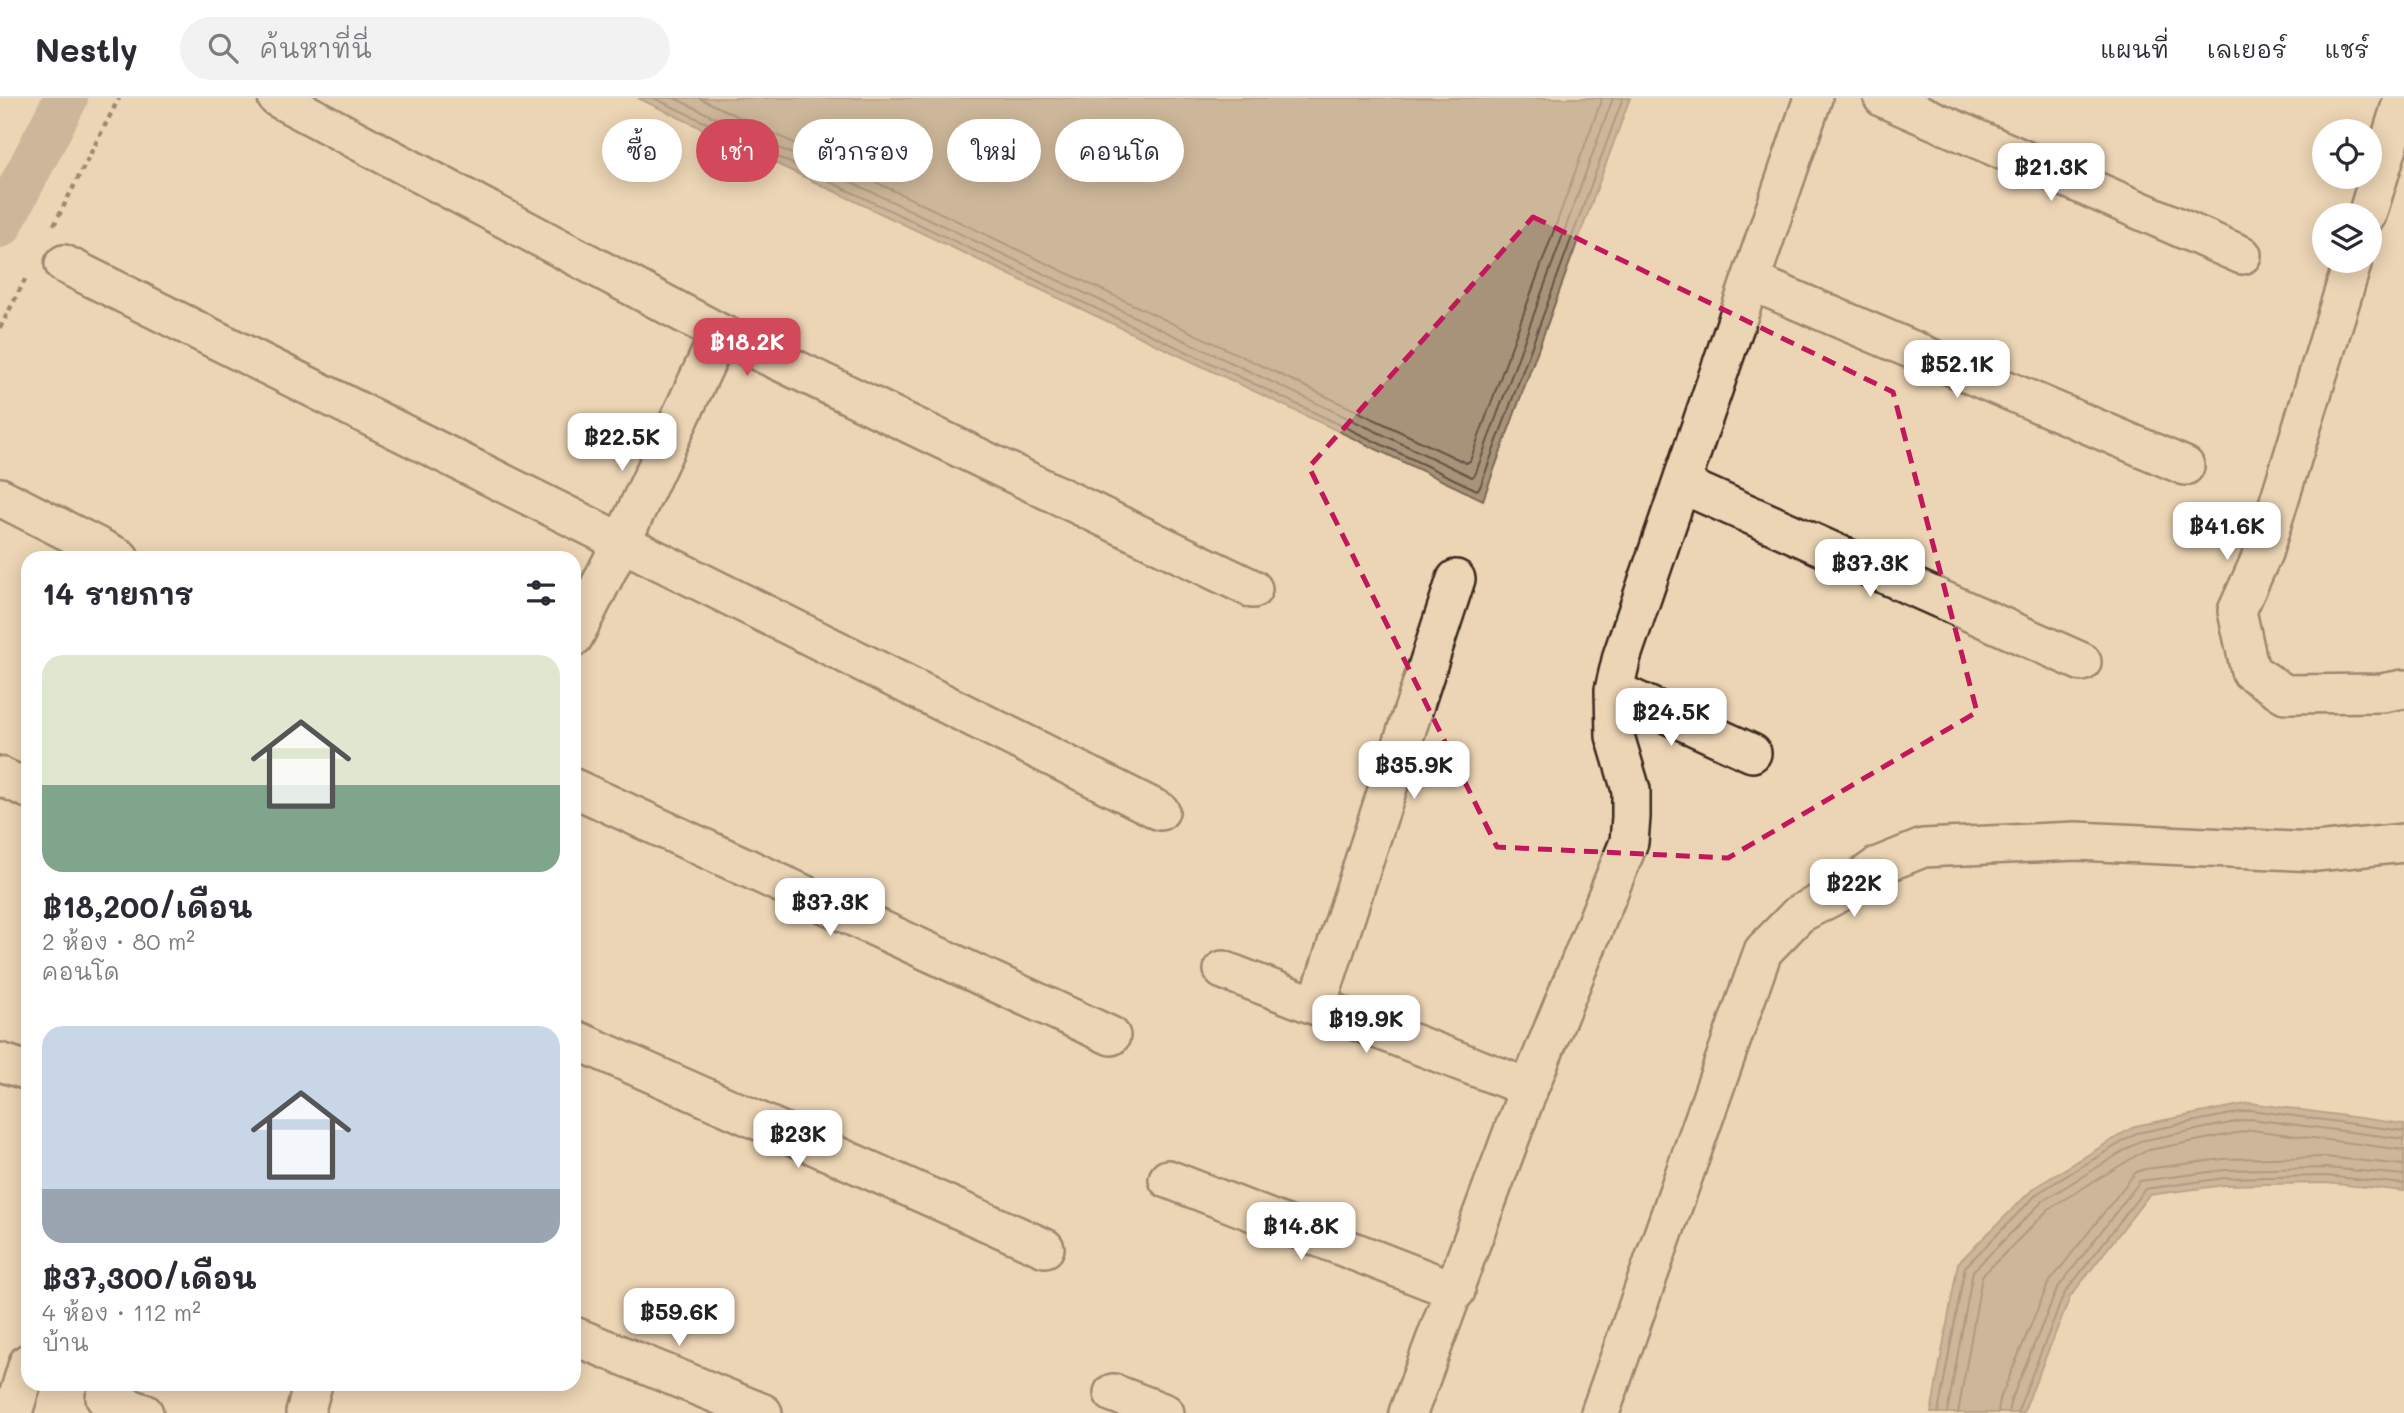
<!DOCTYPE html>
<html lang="th">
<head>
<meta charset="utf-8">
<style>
	:root { --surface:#fff; --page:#f2f2f3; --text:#2b2b33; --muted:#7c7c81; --line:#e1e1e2; --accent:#d1495b }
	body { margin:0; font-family:Mali,"Playpen Sans Thai",sans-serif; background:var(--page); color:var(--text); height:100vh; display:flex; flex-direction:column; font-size:26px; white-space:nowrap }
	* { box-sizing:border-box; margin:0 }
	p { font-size:23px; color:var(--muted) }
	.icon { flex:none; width:38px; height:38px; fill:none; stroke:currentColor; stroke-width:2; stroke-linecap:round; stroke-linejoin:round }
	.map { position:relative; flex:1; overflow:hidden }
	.panel { position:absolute; left:21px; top:453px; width:560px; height:840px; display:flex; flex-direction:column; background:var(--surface); border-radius:21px; box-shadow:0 4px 18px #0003 }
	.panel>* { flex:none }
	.hud { position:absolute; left:602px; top:21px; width:665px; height:63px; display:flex; gap:14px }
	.fabs { position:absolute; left:2312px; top:21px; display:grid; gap:14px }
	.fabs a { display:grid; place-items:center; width:70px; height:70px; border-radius:50%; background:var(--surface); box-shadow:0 4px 18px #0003; font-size:35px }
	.price { position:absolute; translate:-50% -60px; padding:0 16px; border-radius:14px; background:#fff; color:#222; font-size:23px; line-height:46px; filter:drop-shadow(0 2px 4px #0008) }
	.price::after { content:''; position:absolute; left:50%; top:42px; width:21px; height:16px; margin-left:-10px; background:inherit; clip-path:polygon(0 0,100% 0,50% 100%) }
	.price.selected { background:var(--accent); color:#fff }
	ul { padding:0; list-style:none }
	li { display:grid; align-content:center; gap:14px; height:371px; padding:0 21px }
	li span { display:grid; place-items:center; height:217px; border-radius:21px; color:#555 }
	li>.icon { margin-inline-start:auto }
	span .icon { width:126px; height:126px; fill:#fffc; stroke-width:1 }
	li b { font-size:30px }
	h2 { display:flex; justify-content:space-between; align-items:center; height:84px; padding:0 21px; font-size:30px }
	.pill { padding:0 24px; border-radius:32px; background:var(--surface); box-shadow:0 4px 18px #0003; font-size:24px; line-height:63px }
	.pill.selected { background:var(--accent); color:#fff }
	header { display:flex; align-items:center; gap:42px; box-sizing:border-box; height:98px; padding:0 35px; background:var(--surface); border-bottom:2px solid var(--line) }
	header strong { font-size:33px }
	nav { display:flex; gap:38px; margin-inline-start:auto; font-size:24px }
	.search { width:490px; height:63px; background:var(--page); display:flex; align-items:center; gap:18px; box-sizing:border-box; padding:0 24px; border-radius:38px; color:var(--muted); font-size:26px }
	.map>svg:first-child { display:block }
</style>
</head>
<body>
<header>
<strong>Nestly</strong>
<div class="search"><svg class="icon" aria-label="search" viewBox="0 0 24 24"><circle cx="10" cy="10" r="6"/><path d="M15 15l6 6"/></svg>ค้นหาที่นี่</div>
<nav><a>แผนที่</a><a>เลเยอร์</a><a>แชร์</a></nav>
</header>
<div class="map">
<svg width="2404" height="1315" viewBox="0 0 2404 1315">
	<rect width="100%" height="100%" fill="#ecd5b5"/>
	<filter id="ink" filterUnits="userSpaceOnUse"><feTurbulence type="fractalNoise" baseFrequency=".0143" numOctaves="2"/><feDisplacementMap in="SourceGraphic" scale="14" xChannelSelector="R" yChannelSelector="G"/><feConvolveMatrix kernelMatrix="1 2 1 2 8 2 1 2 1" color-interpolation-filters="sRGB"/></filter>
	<g filter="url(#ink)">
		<path fill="#a7927a" stroke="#7c6855" stroke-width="2" d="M638 0H1630L1483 402Z
			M2250 1005 2404 1026V1093L2326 1085 2225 1087 2149 1097 2070 1199 2023 1315H1931L1958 1165 2034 1090 2135 1028Z"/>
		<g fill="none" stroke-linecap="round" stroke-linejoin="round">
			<path stroke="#665443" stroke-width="2" d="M654 0 1477 392 1480 389 1623 0
				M674 0 1472 379 1475 377 1613 0
				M699 0 1466 365 1470 363 1602 0
				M1938 1315 1965 1169 2038 1095 2137 1035 2251 1012 2404 1033
				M1947 1315 1973 1173 2044 1102 2140 1043 2251 1021 2404 1041
				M1958 1315 1982 1178 2050 1110 2144 1053 2252 1032 2404 1052
				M1998 1315 2000 1301 2048 1186 2135 1075 2145 1071 2223 1061 2325 1059 2404 1067
				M2008 1315 2010 1305 2057 1191 2140 1083 2225 1072 2327 1070 2404 1077
				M2017 1315 2064 1196 2145 1091 2225 1080 2326 1078 2404 1086"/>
			<path stroke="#a7927a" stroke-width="44" d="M0 128 66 0"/>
			<g stroke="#3b2a1e" stroke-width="42">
				<path id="street" d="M277 0 720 235 1253 491
					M1883 0 2242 157
					M2367 117 2403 0
					M2353 163 2263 455 2237 513 2250 573 2285 596 2382 595 2404 591
					M64 166 1160 713
					M1751 183 2185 368
					M1681 386 2082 564
					M0 399 120 460
					M574 539 621 445 720 235
					M1614 592 1752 655
					M0 678 28 691
					M574 690 1111 938
					M1223 872 1529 990
					M1317 907 1456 481
					M574 941 1045 1150
					M0 964 28 973
					M1168 1081 1456 1193
					M574 1238 763 1315
					M1113 1295 1165 1315
					M105 1300 144 1315
					M13 1315 28 1265
					M305 1315 313 1286
					M1408 1315 1529 990 1629 744 1631 719V692L1615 638 1614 592 1622 558 1813 0
					M1600 1315 1763 853 1799 816 1845 792 1878 768 1923 750 2076 743 2316 754 2404 745"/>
			</g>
			<path stroke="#3b2a1e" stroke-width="4.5" stroke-dasharray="5 5" stroke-linecap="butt" d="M54 127 119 0
				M0 230 27 178"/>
			<use href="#street" stroke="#ecd5b5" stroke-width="37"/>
		</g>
	</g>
	<path d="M0 0H2404V1315H0ZM1533 119 1893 294 1977 614 1728 760 1497 749 1309 369Z" fill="#ecd5b5" fill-opacity=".55" fill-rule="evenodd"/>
	<path fill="none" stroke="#c2185b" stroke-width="5" stroke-dasharray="14 9" stroke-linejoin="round" d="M1533 119 1893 294 1977 614 1728 760 1497 749 1309 369Z"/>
</svg>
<div class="fabs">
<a><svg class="icon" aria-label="locate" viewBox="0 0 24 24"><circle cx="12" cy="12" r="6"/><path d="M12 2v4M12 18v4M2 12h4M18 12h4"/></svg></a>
<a><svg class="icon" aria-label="layers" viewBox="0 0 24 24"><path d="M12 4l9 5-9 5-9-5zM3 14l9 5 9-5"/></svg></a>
</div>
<b class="price" style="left:2051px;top:105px">฿21.3K</b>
<b class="price selected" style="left:747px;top:280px">฿18.2K</b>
<b class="price" style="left:1957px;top:302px">฿52.1K</b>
<b class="price" style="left:622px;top:375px">฿22.5K</b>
<b class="price" style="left:2227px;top:464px">฿41.6K</b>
<b class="price" style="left:1870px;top:501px">฿37.3K</b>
<b class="price" style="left:1671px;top:650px">฿24.5K</b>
<b class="price" style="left:1414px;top:703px">฿35.9K</b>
<b class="price" style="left:1854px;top:821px">฿22K</b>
<b class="price" style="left:830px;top:840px">฿37.3K</b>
<b class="price" style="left:1366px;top:957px">฿19.9K</b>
<b class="price" style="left:798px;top:1072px">฿23K</b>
<b class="price" style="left:1301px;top:1164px">฿14.8K</b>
<b class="price" style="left:679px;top:1250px">฿59.6K</b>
<div class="hud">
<a class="pill">ซื้อ</a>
<a class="pill selected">เช่า</a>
<a class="pill">ตัวกรอง</a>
<a class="pill">ใหม่</a>
<a class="pill">คอนโด</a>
</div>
<section class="panel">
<h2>14 รายการ<svg class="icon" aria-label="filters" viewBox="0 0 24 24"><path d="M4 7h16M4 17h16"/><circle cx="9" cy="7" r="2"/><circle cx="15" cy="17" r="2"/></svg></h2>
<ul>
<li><span style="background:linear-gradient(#dfe7d0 60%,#7fa58c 0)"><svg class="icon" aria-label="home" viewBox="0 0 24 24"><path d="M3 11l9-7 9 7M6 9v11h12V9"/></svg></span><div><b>฿18,200/เดือน</b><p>2 ห้อง · 80 m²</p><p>คอนโด</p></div></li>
<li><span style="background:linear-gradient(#c9d6e8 75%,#9aa5b1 0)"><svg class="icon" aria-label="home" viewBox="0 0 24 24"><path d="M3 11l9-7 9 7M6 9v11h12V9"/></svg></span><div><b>฿37,300/เดือน</b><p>4 ห้อง · 112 m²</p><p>บ้าน</p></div></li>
</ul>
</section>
</div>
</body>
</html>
